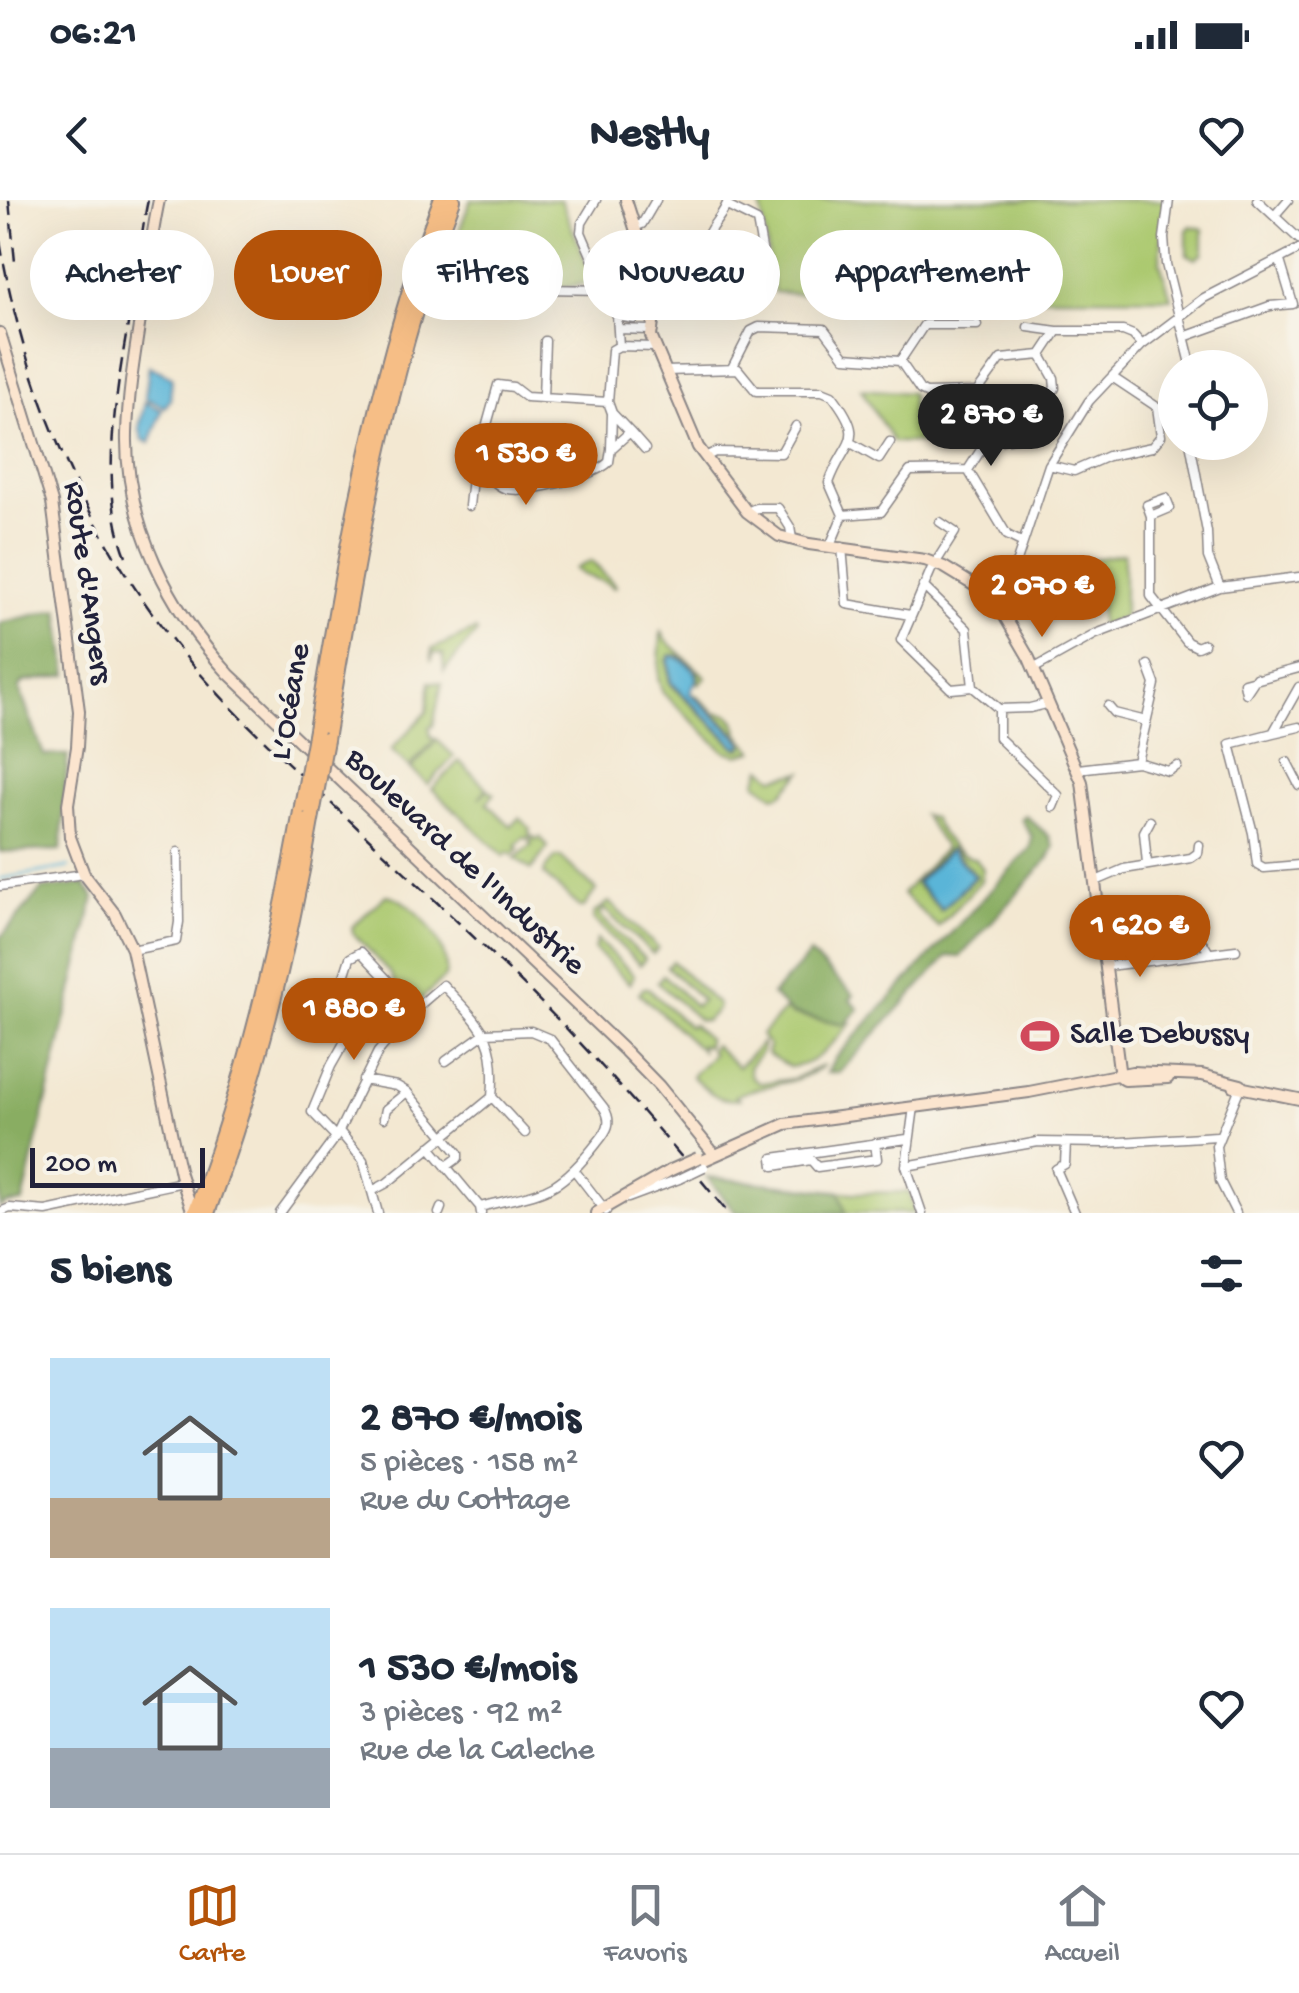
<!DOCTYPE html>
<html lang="fr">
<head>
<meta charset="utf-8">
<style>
	:root { --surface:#fff; --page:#f2f2f3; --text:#1f2937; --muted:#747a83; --line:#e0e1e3; --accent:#b45309 }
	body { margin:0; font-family:"Gochi Hand",sans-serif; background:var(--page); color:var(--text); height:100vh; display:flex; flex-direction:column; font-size:38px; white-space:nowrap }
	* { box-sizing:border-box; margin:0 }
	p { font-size:32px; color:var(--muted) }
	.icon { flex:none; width:55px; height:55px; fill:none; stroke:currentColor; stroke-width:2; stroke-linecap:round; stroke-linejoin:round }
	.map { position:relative; height:1013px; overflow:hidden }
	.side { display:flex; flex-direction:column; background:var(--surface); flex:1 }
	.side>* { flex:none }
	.top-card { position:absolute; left:30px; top:30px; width:1240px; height:90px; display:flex; gap:20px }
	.tools { position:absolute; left:1158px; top:150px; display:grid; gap:20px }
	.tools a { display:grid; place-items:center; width:110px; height:110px; border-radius:50%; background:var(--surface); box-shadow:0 10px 40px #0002; font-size:50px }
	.scale { position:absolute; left:30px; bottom:25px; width:175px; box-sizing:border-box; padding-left:10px; border:5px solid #22223b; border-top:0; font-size:28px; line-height:35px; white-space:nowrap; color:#22223b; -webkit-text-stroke:8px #f7f3e8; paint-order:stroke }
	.price { position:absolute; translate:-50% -85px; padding:0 22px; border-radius:35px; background:var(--accent); color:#fff; font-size:32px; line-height:65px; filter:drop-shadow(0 2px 5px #0008) }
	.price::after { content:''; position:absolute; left:50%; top:60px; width:30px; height:22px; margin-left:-15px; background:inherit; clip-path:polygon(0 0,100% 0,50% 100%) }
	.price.on { background:#222; color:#fff }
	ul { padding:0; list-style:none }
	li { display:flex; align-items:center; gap:30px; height:250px; padding:0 50px }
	li span { display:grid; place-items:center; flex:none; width:280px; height:200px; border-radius:0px; color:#555 }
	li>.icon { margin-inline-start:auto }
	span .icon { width:120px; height:120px; fill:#fffc; stroke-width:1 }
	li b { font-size:42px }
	h2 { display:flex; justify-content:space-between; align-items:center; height:120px; padding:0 50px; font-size:42px }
	.pill { padding:0 35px; border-radius:45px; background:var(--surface); box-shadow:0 10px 40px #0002; font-size:35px; line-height:90px }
	.pill.on { background:var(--accent); color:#fff }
	.status { display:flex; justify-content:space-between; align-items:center; height:70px; padding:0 50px; background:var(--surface); direction:ltr }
	.status svg { height:28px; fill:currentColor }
	header { display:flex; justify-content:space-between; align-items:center; height:130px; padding:0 50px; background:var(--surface); font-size:45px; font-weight:800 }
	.tabs { display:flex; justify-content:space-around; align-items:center; height:140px; border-top:2px solid var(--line); background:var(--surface); font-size:28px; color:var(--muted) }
	.tabs a { display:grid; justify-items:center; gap:5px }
	.tabs .on { color:var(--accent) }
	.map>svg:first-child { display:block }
</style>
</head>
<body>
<div class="status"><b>06:21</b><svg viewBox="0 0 49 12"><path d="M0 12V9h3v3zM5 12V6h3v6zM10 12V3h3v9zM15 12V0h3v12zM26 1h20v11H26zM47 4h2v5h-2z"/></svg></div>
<header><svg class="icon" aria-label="back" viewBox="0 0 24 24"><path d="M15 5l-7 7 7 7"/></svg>Nestly<svg class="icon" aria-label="heart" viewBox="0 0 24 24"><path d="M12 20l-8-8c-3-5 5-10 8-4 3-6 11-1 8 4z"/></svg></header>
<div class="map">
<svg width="1299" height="1013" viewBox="0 0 1299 1013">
	<rect width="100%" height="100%" fill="#f7f3e8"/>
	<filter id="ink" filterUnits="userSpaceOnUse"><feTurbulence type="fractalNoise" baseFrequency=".01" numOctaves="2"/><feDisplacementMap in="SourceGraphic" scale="20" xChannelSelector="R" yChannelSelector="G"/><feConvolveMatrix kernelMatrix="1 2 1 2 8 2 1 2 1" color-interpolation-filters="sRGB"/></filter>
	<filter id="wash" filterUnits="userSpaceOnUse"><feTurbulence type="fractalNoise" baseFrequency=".0048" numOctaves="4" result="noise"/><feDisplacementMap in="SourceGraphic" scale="40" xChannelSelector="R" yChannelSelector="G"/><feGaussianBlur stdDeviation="2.25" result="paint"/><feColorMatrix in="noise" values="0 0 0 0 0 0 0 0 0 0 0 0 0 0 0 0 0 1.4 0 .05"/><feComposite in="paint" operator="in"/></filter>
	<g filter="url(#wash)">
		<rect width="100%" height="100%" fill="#f3e8d2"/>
		<path fill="#acc970" stroke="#677656" stroke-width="2.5" fill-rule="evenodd" d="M471 0H561L594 82 545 91 535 99 439 93C450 61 458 30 471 0Z
			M760 0H1165L1160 62 1171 98 815 95 774 92Z
			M1191 26 1203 29V53L1196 59 1187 54V30Z
			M861 189 911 193 912 220 962 221 966 207 976 206 954 243 893 242Z
			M1124 353V417L1100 427V403H1088L1087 407 1080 408 1058 381 1083 375 1080 362Z
			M591 361 616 386 614 388C602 377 588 381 575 369Z
			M475 430 477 432 444 471 443 454 434 453 431 461 432 449Z
			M661 430 665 439 706 477 699 484 697 469 678 455H670L667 460 669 483 736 548 742 549 745 541 694 494 715 512 729 515 735 521 739 534 754 551 738 555 724 551 663 493 658 479Z
			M430 482 442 483 433 526 429 527 431 538 436 539 409 567 391 550 427 512Z
			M437 540 454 556 428 585 411 569Z
			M459 561 487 588 479 598 488 589 494 594 487 603 511 626 519 618 531 629 529 632 531 635 527 639 524 637 516 645 518 649 512 655 508 652 504 656 432 589Z
			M762 568 774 578 802 572 782 594 774 596 756 582Z
			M923 615 933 618C940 634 956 656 976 659L983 669 981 681 938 727 902 694 945 648ZM951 647 977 676 941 711 915 683Z
			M534 637 537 640 540 637 548 647 531 670 515 658 532 645 530 641Z
			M556 657H561L596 690 584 707H580L544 675 545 669Z
			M386 695C414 698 453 749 445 777L417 803 396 784 391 774 353 733 352 727Z
			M609 702 658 748 653 754 604 709 599 715 645 759 640 765 593 719 594 713Z
			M597 740 634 775 630 784 594 749Z
			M672 761 718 805 717 810 706 821 699 820 657 782 663 775 695 806 702 800 667 767Z
			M644 788H648L689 827 692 824 708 839 707 847 700 845 701 850 639 793Z
			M786 809 791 814 843 825 848 821 851 823C834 841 816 867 790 867L767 854 769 846 761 835Z
			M762 843V851L749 867 751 877 759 883 793 879 824 865C796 887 765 882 735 896L739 899C718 903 707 890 692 876L713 854 710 850 714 845 738 867Z
			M707 977 855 993 909 992 915 1013H736Z"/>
		<path fill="#89ad62" stroke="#56684e" stroke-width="2.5" d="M59 409 68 475 24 482 19 488 44 555H68L61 650 0 652V423Z
			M1025 615 1049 636 1054 647 1048 659 960 757 948 756 839 873H827L835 858 1030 648 1032 637 1021 619Z
			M84 684 94 697 23 1002 5 1004 0 1008V738L42 689Z
			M810 754 854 795 850 800 859 809 844 825 791 813 772 795Z
			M707 977 840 992 846 1013H736Z"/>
		<path fill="#5ab5d8" stroke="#3e6c8a" stroke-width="2.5" d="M149 166 172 177 170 200 165 207 145 198Z
			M145 202 162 210 150 243 143 240 139 228Z
			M671 456C681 457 696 469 697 478L690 493 742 542V546L737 547 671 482 669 460Z
			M950 650 974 676 942 709 917 683Z"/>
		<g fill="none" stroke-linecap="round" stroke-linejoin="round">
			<path stroke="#5ab5d8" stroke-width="2.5" d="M0 679 69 667"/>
		</g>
	</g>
	<g filter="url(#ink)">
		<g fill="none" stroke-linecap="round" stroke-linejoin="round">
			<g stroke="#8a8586" stroke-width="11">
				<path id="street" d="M596 0 582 23 581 32 617 116 634 119
					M1169 0 1164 38 1166 64 1192 168
					M1257 0 1299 39
					M727 6 757 21 766 71
					M1275 15 1288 0
					M634 27 642 24 656 0
					M542 89 606 90
					M656 108C681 116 708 114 713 84 716 68 703 51 708 35 713 22 725 14 728 0
					M1028 127 1057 131
					M618 129 649 130
					M1187 136 1270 106 1293 104 1280 61
					M619 146 655 147
					M900 161 924 125H977
					M732 168 751 131 759 127 824 129 845 157 900 161 920 190 926 193 977 192 1001 159 1041 155 1057 131H1123L1133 135 1142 145
					M665 171 738 169 756 191H822L832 195C869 243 844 239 829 283L843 315
					M1112 177 1157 207 1175 211
					M543 198 545 141
					M608 202 612 150 619 146 617 116
					M630 232 645 249
					M1190 242 1207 332 1208 357 1220 387
					M851 243 879 259 890 242
					M611 249 612 214
					M705 257 715 252 781 253 796 226
					M1049 265 1074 271 1108 256 1152 247 1161 236 1157 207
					M480 269C488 275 495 285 504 288 524 295 595 276 609 262L611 249 630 232 612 213 608 202
					M968 270 1007 335 1021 342
					M517 290V270L534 254
					M469 306 472 278 480 269 478 257 498 185 513 187 526 197 608 202
					M747 312 756 308H778L790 327 792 339
					M1151 316 1147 305 1166 298 1170 308 1151 316V396L1187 442 1197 447 1204 444
					M940 322 955 332 931 370 901 440 951 489 973 487 999 509
					M830 346 843 315 881 312 910 271 968 270 986 242 1024 237 1055 188 1054 178 1041 155
					M842 347 847 404 910 415
					M1003 385 1017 361 1049 265 1089 201 1142 145 1204 98 1299 49
					M923 386 967 429 973 487
					M1011 395C1022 397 1035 398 1046 394L1048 385 1039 380 1020 396
					M1033 469 1096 434 1220 387 1299 377
					M1256 478 1246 493 1244 483 1299 468
					M1299 487 1273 533 1230 544 1253 633 1257 664 1264 668 1299 665
					M1108 506 1114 513 1146 521
					M999 509V538L1058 595 1053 607
					M999 509 1030 508 1046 504
					M1273 533 1299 527
					M1137 562 1168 571 1177 566
					M1287 562 1299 585
					M1078 569 1137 562 1155 484 1148 465
					M1147 663 1144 632 1150 621
					M1096 681 1124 669 1191 658 1198 653 1199 645
					M0 686 84 674
					M132 750 176 741 179 722 178 652
					M1172 756 1198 741 1203 743 1209 753
					M1108 766 1236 750
					M376 810 397 791
					M446 861 485 833 531 831 550 839 604 908C613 923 607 931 597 943 555 997 542 991 480 1007
					M363 880 397 886 407 892 458 953V958L447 966
					M492 897 525 933
					M914 907 906 966 922 1013
					M384 918 386 909 407 892
					M339 931 363 960 378 1013
					M336 937 312 912 331 866 348 836 334 808 350 758 361 752 415 809
					M875 943 877 959 817 967 811 960 774 966 773 958 907 939
					M1066 943 1065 964 1056 969 1075 1013
					M430 947 480 1007 481 1013
					M906 966 1038 942 1105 943 1217 936
					M575 971 606 1011
					M628 998 679 979
					M0 1012 10 1008 46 1011 183 982
					M280 1013 336 937 378 852 414 810 443 785C481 826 498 836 492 897L387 983 372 991
					M439 1013 441 1008
					M1236 1013 1220 981 1216 946 1241 885"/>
			</g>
			<g stroke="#8a8586" stroke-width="14">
				<path id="secondary" d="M159 0C151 37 147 75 141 113 135 153 128 193 127 234 125 324 170 410 229 474L625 851 659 886 715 955
					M626 0 657 97 651 136 698 247 747 312 779 336 809 344 925 360 944 367 1003 403
					M0 133 52 302 79 511 77 547 68 604 70 637 84 674 115 714 132 749 180 974 193 1013
					M986 394 999 385 1006 386 1011 395 1003 403
					M1003 403 1005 417 1029 458 1082 582 1120 877
					M1120 877 1125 880 1168 878
					M1234 886 1299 899
					M700 962 785 924 1029 892 1132 872 1202 875 1241 885
					M596 1013 671 970"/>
			</g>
			<g stroke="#8a8586" stroke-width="18">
				<path id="highway" d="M316 530C346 351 376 171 441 0
					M326 540C357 357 386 173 453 0
					M195 1013C246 882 277 745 302 606
					M207 1013C255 885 289 751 312 615"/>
			</g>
			<use href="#street" stroke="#fff" stroke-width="8"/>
			<use href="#secondary" stroke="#fbe5cf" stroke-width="10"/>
			<use href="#highway" stroke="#f6be86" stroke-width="14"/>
			<path stroke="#22223b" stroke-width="2.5" stroke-dasharray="15 8" stroke-linecap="butt" d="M9 0 15 62
				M0 41C25 193 88 338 186 457 229 509 279 555 329 601 388 657 447 711 505 767 585 844 658 927 728 1013
				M126 356C95 279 122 164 135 83 140 56 142 27 148 0"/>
			<g stroke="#8a8586" stroke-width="11" stroke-linecap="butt">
				<path id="street-bridge" d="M679 979 704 967"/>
			</g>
			<g stroke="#8a8586" stroke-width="14" stroke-linecap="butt">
				<path id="secondary-bridge" d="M671 970 698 958"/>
			</g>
			<g stroke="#8a8586" stroke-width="18" stroke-linecap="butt">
				<path id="highway-bridge" d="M302 606 316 530
					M312 615 326 540"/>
			</g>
			<use href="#street-bridge" stroke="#fff" stroke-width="8"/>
			<use href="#secondary-bridge" stroke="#fbe5cf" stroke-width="10"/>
			<use href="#highway-bridge" stroke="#f6be86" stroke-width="14"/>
		</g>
	</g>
	<defs>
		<g id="stadium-bare" transform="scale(3)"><path d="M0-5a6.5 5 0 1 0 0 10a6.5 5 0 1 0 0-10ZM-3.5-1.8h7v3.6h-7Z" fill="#d1495b" stroke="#f7f3e8" stroke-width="2.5" paint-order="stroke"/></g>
	</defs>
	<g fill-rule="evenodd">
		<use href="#stadium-bare" x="1040" y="836"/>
	</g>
	<g text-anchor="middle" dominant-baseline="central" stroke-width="9" stroke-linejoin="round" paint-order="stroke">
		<g font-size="32" fill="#22223b" stroke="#f7f3e8">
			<text transform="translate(86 383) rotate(82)">Route d'Angers</text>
			<text transform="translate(292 502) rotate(-80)">L’Océane</text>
			<text transform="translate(464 663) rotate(43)">Boulevard de l'Industrie</text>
		</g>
		<g font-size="32" fill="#22223b" stroke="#f7f3e8" text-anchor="start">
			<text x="1070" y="836">Salle Debussy</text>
		</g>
	</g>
</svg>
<div class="tools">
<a><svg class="icon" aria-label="locate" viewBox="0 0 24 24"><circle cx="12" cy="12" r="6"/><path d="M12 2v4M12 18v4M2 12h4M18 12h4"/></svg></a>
</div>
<div class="scale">200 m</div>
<b class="price on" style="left:991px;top:269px">2 870 €</b>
<b class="price" style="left:526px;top:308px">1 530 €</b>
<b class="price" style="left:1042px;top:440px">2 070 €</b>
<b class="price" style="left:1140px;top:780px">1 620 €</b>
<b class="price" style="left:354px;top:863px">1 880 €</b>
<div class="top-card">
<a class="pill">Acheter</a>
<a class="pill on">Louer</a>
<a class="pill">Filtres</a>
<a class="pill">Nouveau</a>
<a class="pill">Appartement</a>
</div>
</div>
<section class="side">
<h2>5 biens<svg class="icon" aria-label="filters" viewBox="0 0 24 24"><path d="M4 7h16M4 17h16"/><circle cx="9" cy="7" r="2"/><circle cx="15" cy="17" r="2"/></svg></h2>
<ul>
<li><span style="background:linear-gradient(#bfe0f5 70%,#b9a48a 0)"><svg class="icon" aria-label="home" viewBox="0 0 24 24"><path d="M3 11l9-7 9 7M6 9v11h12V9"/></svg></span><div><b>2 870 €/mois</b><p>5 pièces · 158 m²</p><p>Rue du Cottage</p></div><svg class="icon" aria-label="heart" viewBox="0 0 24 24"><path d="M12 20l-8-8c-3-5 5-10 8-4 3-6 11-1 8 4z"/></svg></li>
<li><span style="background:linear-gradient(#bfe0f5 70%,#9aa5b1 0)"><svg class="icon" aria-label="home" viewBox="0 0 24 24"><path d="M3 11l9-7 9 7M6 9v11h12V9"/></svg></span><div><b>1 530 €/mois</b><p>3 pièces · 92 m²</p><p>Rue de la Caleche</p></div><svg class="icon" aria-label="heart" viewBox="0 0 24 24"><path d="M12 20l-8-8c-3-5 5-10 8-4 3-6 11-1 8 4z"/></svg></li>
</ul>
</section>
<nav class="tabs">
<a class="on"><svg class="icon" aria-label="map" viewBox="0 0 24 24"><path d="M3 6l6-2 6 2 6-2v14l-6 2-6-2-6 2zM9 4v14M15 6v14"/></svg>Carte</a>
<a><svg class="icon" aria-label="saved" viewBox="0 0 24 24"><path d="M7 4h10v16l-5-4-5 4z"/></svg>Favoris</a>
<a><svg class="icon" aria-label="home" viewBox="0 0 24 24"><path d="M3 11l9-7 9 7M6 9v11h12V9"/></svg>Accueil</a>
</nav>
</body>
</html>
